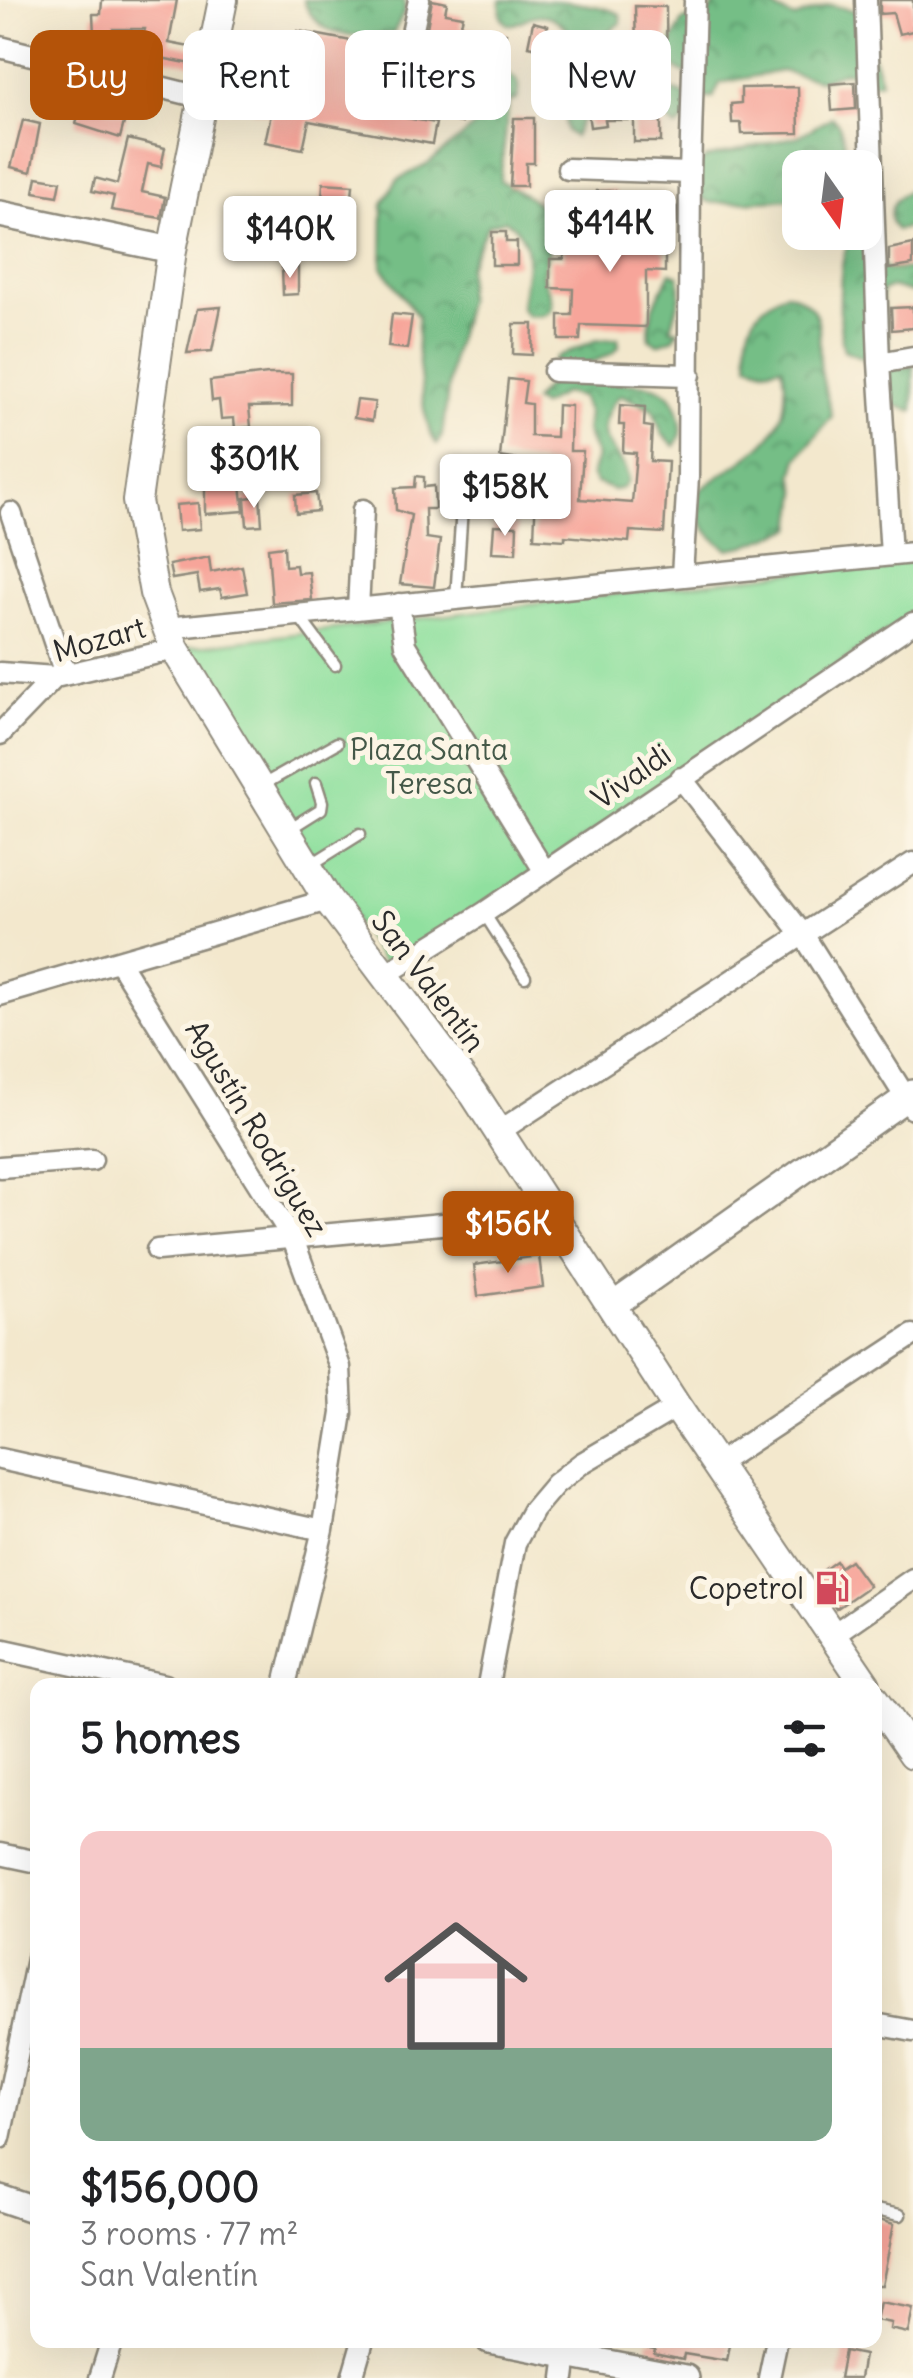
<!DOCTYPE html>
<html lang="en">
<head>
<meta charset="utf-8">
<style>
	:root { --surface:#fff; --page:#f2f2f2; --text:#202124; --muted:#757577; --line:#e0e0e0; --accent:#b45309 }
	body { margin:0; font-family:Delius,sans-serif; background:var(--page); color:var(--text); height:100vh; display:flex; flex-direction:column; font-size:38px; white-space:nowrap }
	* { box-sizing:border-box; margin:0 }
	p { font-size:32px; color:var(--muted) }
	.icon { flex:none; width:55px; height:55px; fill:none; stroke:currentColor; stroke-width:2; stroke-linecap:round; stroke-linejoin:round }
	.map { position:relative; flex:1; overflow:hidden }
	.details { position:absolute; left:30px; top:1678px; width:852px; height:670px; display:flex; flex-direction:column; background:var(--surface); border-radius:20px; box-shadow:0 10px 40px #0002 }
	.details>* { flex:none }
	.hud { position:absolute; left:30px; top:30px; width:855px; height:90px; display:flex; gap:20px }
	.needle { width:65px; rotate:166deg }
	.controls { position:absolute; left:782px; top:150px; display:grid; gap:20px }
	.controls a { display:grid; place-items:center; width:100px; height:100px; border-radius:20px; background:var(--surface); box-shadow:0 10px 40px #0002; font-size:50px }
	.price { position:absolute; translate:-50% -85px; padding:0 22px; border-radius:10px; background:#fff; color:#222; font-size:32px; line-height:65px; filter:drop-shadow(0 2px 5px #0008) }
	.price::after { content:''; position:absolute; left:50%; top:60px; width:30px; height:22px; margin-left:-15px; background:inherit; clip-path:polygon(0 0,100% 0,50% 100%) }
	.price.on { background:var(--accent); color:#fff }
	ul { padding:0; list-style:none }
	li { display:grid; align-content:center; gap:20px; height:530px; padding:0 50px }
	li+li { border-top:2px solid var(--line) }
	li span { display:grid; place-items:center; height:310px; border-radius:20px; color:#555 }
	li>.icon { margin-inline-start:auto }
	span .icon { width:180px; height:180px; fill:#fffc; stroke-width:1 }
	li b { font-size:42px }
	h2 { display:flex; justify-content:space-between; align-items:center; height:120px; padding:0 50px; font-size:42px }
	.chip { padding:0 35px; border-radius:20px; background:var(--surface); box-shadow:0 10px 40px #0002; font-size:35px; line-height:90px }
	.chip.on { background:var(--accent); color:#fff }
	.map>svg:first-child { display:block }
</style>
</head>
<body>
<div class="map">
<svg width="913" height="2378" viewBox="0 0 913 2378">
	<defs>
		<pattern id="forest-crowns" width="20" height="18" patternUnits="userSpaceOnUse" patternTransform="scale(2.5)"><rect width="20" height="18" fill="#74be86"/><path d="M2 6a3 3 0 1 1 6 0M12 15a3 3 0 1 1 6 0" fill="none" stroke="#5f9b6e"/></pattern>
	</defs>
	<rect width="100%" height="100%" fill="#fcf5e5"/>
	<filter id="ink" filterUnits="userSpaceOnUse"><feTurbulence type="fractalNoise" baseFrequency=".01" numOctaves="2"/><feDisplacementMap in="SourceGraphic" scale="20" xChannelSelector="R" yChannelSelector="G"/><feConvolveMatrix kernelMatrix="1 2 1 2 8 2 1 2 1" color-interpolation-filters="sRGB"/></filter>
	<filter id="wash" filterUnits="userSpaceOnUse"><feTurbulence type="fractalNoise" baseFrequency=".0048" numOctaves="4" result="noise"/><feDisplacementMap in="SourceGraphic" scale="40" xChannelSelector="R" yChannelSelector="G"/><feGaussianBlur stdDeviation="2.25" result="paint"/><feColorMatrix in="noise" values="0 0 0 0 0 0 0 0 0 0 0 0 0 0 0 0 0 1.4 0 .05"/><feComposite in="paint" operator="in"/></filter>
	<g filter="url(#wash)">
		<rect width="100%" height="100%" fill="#f3e8cd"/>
		<path fill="url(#forest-crowns)" stroke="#507458" stroke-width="2.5" d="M303 0H404L405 10 393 34C355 36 320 42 303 0Z
			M500 0C537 0 589 0 620 14L621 23 598 39 580 40C563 28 554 9 530 17 519 21 519 25 507 24L501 16Z
			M717 0H765L778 11 795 18 830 5 858 11 881 81 872 83 846 71 820 80 781 71 720 83 713 98H705L700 80 676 69 665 55 683 21 710 13Z
			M619 50 632 55 629 78 633 85C649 88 673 88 685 95L687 117 677 128 663 117 658 95 621 87 611 113 581 121 574 137 567 131 565 121 570 114 588 113 607 103 612 66Z
			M439 61 475 62 486 72 489 80 475 84 449 72 434 75 437 102 432 112 418 114 402 124 392 117 409 75Z
			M506 74C520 77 522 87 517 100L509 102 500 181C551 207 560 217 542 275 549 295 567 319 527 315L521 308C523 276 541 241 505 220L488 225 468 267 466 302 452 358 442 436 437 444 431 436 424 409 417 345 418 317 382 267 383 204 397 180 428 164 478 123 484 107Z
			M832 117 839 125 845 143 830 167 800 168 797 199 715 203C693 201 697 180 699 163L707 158 799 136Z
			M913 189V227L896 230C883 215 895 194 913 189Z
			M862 234H869L882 265 888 270 913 269V293L891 287 882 291C881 313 892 334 888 355L870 361 844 350C838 330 838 262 848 244 851 240 857 237 862 234Z
			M671 272 679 276 680 296 671 329 679 330 674 338 658 344 650 339C646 313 660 294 671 272Z
			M786 292C828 308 817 327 820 362 821 380 828 399 832 416L798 458 793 475 798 492 793 528 745 546 728 549C705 534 694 519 699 491 745 455 800 439 782 366L765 369 749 364C743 327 752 309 786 292Z
			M618 338 619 346 613 353 588 364 597 380C629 388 670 373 679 415 682 428 683 435 675 446L662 434 653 409 621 395C613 401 611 406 607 415 593 445 626 453 628 480L623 488 614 490 596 483 591 475 597 457 586 432 588 414 581 397 563 393 541 406 533 401 557 375 555 358 594 341Z
			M913 364V411L879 400 884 370Z"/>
		<path fill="#90e09f" stroke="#5e8665" stroke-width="2.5" d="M913 557V614L389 972 174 649Z"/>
		<g id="blocks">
			<path fill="#f7a59a" d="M102 0H177L169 43 195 48 192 64 140 54 145 29H113V34L94 35 93 14H101Z
				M432 0 447 3 445 13 463 16 460 28 506 33 504 48 440 38 438 47 424 44Z
				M880 0H913V31L899 34 893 13 880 14Z
				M635 6 666 7 667 84H653L652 121H661V142H634V120H605L606 125 590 127 587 107 563 105 567 58 607 61 604 96 637 97Z
				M533 22 548 26 543 49 528 46Z
				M298 31 394 49 393 64 396 70 388 115 436 123 432 144 309 121 303 149 265 142 271 114 253 111 259 81 287 86Z
				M855 82 856 109 832 111 830 84Z
				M798 87 799 133 742 134 741 123H732L731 104 741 103V88Z
				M444 89 468 94 462 123 438 119Z
				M83 101 126 115 120 138 76 124Z
				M514 118H534V163H526V186H510Z
				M23 120 40 124 31 172 11 167Z
				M128 139 165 148 161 167 148 164 142 192 165 197 161 218 111 210 114 196 92 191 95 178 117 184Z
				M37 177 61 181 58 196 34 192Z
				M323 183 353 185 350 218 321 216Z
				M596 191H615V214H595Z
				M653 206 676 207 675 223H660V250H665V272L646 271V327L581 325 580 340H559V315H572L573 289 550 288V259H564L565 234H587L586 244 619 245V222L646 223V214L653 215Z
				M492 232H506V242H517V265H492Z
				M913 244V265L889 269V249Z
				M282 267H298V294L283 295Z
				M221 307 212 351 187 353 197 309Z
				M913 307V328L892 330 891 308Z
				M392 314 412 316 407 349 388 347Z
				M514 324H533L532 355 513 354Z
				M268 374H292V406L249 407 251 427 235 429 234 418 221 419 219 400 212 401 210 381Z
				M508 379 526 381 523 403 531 404V436L556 437 557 405 571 406 570 451H583L580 499 632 503 636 453 623 452 624 425H619L620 405 645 407 644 426 652 427 650 461 668 462 664 533 630 531 629 542 565 536V540L534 538 536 492 555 493 556 466 500 457Z
				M357 400 375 402 372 421 354 418Z
				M238 459 244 511 205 514V462Z
				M416 476 424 477V487L434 486 435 509H425L426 538 440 540 434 587 400 584 411 515 396 510 395 488 415 487Z
				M316 493 318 511 296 513 295 495Z
				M260 496 262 525 247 526 245 498Z
				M198 503 200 529 178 531 176 505Z
				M494 525 517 526 516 553 492 552Z
				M284 546 285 566 296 565 297 573 309 572 312 600 272 603 268 548Z
				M209 557 211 572 242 566 247 593 222 597 220 589 200 592 197 575 172 579 169 565Z
				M539 1256 543 1287 478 1296 474 1265Z
				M850 1560 869 1586 836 1609 814 1577 836 1561 840 1567Z
				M875 2219 894 2224 882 2285H875Z
				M880 2302 913 2308 908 2333 890 2329 891 2323 876 2320Z
				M649 2340H731L727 2361 684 2354 683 2359 654 2353 655 2348 648 2347Z
				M844 2351 864 2355 860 2378H839Z"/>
		</g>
	</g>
	<g filter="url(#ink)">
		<use href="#blocks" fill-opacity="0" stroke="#8f8a7c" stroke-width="2.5"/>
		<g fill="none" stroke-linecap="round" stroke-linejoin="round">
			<g stroke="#8f8a7c" stroke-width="15">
				<path id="service" d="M456 599 464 476
					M298 615 335 665
					M259 787 337 743
					M286 831 321 809 322 802 316 783
					M312 864 360 834
					M484 913 525 977
					M875 2210 900 2215"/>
			</g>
			<g stroke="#8f8a7c" stroke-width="25">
				<path id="minor" d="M866 0 879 363 891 555
					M0 47 204 98
					M406 61 419 0
					M568 169 690 173
					M879 363 913 357
					M554 371 690 375
					M11 513 65 674
					M682 575 688 477 690 173 695 0
					M399 604 405 645 545 872
					M358 609 363 510
					M167 628 913 553
					M0 673 55 677
					M0 734 55 677 175 649
					M681 778 804 936 913 1109
					M119 962 293 1239 340 1367 342 1413 323 1530 285 1685
					M383 976 484 913 913 623
					M0 995 328 900
					M498 1132 913 863
					M0 1167 92 1160
					M157 1250 552 1214
					M0 1459 323 1530
					M717 1464 913 1335
					M831 1636 913 1579
					M0 1649 165 1685
					M488 1685 515 1543 533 1510 555 1484 582 1463 677 1407
					M0 1854 38 1862
					M875 2024 913 2031
					M0 2138 38 1954
					M100 2378 112 2340
					M352 2378 363 2340
					M564 2378 569 2340
					M769 2378 777 2340"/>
			</g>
			<g stroke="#8f8a7c" stroke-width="30">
				<path id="tertiary" d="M0 214 172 250
					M612 1306 913 1093
					M0 2198 38 2211
					M489 2340 686 2378"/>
			</g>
			<g stroke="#8f8a7c" stroke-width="32">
				<path id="secondary" d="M223 0 172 250 137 501 154 593 175 649 328 900 474 1094 677 1407 866 1685
					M875 1699 913 1754"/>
			</g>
			<use href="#service" stroke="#fff" stroke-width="10"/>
			<use href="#minor" stroke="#fff" stroke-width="20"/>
			<use href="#tertiary" stroke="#fff" stroke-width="25"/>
			<use href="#secondary" stroke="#fff" stroke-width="28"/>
		</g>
	</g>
	<defs>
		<g id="fuel-bare" transform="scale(2.7)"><path d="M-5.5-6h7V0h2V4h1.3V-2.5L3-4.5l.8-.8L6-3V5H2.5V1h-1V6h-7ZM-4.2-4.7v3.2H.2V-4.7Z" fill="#d1495b" stroke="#fcf5e5" stroke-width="2.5" paint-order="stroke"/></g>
	</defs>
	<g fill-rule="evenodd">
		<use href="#fuel-bare" x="832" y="1588"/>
	</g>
	<g text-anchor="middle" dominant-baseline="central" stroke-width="10" stroke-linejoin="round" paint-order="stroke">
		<g font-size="30" fill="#2b2b2b" stroke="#fcf5e5">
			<text transform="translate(99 639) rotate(-16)">Mozart</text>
			<text transform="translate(631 776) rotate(-35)">Vivaldi</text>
			<text transform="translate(429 981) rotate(53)">San Valentín</text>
			<text transform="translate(257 1128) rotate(59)">Agustín Rodriguez</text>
		</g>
		<g font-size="30" fill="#445848" stroke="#fcf5e5">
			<text x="429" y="749">Plaza Santa<tspan x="429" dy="34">Teresa</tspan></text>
		</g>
		<g font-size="30" fill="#2b2b2b" stroke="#fcf5e5" text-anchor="end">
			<text x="804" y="1588">Copetrol</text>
		</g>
	</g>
</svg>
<div class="controls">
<a><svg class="needle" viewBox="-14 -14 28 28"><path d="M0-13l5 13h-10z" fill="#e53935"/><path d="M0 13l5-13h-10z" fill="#757577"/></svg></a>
</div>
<b class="price" style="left:610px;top:275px">$414K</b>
<b class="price" style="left:290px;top:281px">$140K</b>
<b class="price" style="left:254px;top:511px">$301K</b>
<b class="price" style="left:505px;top:539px">$158K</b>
<b class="price on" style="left:508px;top:1276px">$156K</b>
<div class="hud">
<a class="chip on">Buy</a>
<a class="chip">Rent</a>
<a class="chip">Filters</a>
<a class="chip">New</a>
</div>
<section class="details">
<h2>5 homes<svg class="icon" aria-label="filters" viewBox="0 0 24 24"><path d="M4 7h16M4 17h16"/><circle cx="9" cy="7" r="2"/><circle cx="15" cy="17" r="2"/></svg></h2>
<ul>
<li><span style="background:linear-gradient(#f6c9c9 70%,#7fa58c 0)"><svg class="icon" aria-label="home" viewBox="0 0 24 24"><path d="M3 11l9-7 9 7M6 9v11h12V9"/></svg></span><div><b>$156,000</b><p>3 rooms · 77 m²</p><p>San Valentín</p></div></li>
</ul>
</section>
</div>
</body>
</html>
